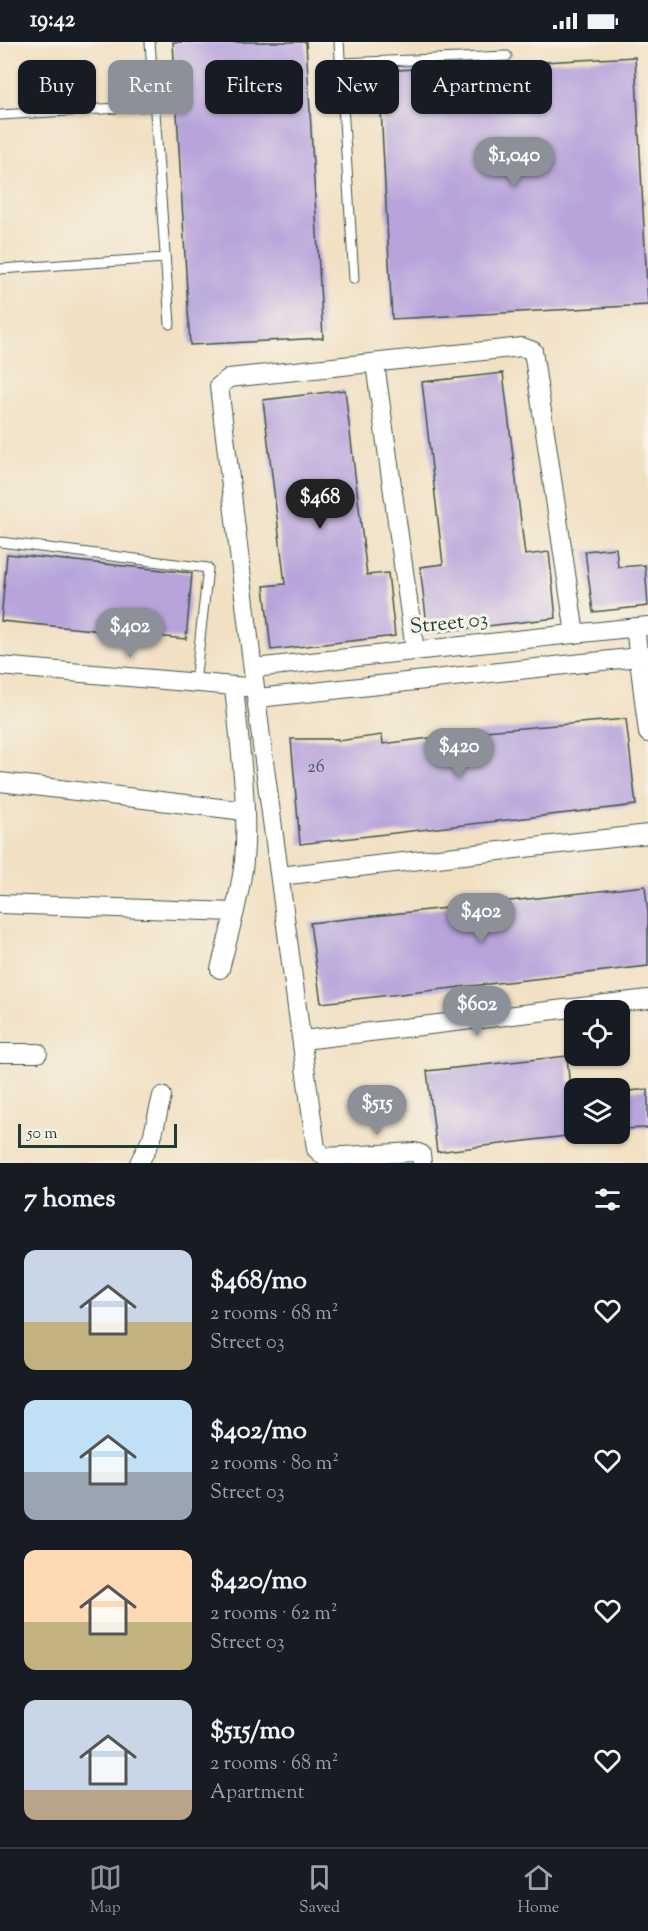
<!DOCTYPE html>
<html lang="en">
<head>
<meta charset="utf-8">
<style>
	:root { --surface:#171b24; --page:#20242c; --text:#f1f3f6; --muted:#9ea1a6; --line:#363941; --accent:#8c9099 }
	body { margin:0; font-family:"Sorts Mill Goudy",serif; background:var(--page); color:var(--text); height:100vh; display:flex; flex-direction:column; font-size:22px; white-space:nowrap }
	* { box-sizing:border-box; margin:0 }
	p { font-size:20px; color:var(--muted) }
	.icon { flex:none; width:33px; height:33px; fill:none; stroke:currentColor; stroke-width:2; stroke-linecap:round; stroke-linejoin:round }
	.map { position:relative; height:1121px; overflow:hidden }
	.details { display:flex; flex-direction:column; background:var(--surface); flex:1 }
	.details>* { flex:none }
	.guide { position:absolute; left:18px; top:18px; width:612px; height:54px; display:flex; gap:12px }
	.buttons { position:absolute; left:564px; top:958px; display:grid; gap:12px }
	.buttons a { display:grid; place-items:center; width:66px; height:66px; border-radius:12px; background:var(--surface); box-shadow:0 2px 4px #0004; font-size:30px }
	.scale { position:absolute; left:18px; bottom:15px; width:159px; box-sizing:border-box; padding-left:6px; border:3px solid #1f3d34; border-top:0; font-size:16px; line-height:21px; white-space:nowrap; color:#1f3d34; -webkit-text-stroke:4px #f7f3e8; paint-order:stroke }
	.price { position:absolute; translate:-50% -51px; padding:0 14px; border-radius:21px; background:var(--accent); color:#fff; font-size:20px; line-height:39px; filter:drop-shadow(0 2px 3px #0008) }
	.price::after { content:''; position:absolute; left:50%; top:36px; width:18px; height:14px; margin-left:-9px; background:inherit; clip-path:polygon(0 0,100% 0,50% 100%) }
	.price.selected { background:#222; color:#fff }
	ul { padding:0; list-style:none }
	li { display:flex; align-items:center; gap:18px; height:150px; padding:0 24px }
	li span { display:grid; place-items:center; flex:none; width:168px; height:120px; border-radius:12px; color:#555 }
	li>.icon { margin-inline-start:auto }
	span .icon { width:72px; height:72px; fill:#fffc; stroke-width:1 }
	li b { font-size:26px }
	h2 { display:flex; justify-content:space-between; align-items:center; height:72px; padding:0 24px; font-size:26px }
	.pill { padding:0 21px; border-radius:12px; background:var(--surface); box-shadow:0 2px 4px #0004; font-size:21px; line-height:54px }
	.pill.selected { background:var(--accent); color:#fff }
	.status { display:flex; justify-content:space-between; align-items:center; height:42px; padding:0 30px; background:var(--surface); direction:ltr }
	.status svg { height:16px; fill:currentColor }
	.tab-bar { display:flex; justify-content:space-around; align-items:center; height:84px; border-top:2px solid var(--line); background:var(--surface); font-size:16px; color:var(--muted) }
	.tab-bar a { display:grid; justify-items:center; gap:3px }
	.tab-bar .selected { color:var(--accent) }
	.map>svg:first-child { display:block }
</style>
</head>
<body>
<div class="status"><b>19:42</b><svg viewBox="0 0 49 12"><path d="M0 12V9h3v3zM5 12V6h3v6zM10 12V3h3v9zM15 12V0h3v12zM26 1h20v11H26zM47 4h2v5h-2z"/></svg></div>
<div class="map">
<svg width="648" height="1121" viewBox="0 0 648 1121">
	<rect width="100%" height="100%" fill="#f7f3e8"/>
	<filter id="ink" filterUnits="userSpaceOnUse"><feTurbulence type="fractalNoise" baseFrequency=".0167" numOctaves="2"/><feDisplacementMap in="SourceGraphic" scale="12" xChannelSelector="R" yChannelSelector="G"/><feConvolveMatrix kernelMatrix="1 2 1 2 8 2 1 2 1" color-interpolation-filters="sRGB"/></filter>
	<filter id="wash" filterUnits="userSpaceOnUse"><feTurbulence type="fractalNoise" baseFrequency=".008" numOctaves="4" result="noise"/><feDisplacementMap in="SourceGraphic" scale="24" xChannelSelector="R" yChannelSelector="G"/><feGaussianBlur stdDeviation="1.35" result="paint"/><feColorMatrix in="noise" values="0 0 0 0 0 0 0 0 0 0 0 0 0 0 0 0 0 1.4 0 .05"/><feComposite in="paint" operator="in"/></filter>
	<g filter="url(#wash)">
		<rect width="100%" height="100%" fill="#f1e0c2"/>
		<g id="blocks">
			<path fill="#b8a4db" d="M173 0H306L323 296 190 303Z
				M635 15 648 263 392 277 379 29Z
				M503 331 525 513 549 510 556 576 428 591 420 525 443 522 422 340Z
				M345 348 367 533 388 531 395 594 271 608 264 544 285 542 263 358Z
				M616 506 618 525 645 523 648 564 593 570 585 509Z
				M7 512 192 531 186 597 1 579Z
				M626 677 636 763 300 802 291 697H338V699L382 693 383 702 485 689Z
				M645 844 648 872V924L321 961 310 881Z
				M567 1014 574 1093 437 1110 427 1029Z
				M648 1047V1086L620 1087V1050Z"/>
		</g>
	</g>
	<g filter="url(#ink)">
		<use href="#blocks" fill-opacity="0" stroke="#3e5549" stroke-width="1.5"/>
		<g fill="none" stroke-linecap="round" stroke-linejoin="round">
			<g stroke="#3e5549" stroke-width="11">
				<path id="lane" d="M150 0 170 282
					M339 0 354 237
					M341 21 507 14
					M0 73 153 64
					M0 227 165 216
					M0 500 208 526 195 641"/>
			</g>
			<g stroke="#3e5549" stroke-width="20">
				<path id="street" d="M375 322 415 608
					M635 585 648 691
					M0 624 246 645
					M254 626 648 584
					M258 656 648 614
					M0 740 245 769
					M280 834 648 792
					M0 862 235 870
					M220 927C229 891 240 855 244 819 249 761 239 701 234 644
					M303 998 648 957
					M0 1011H38
					M139 1121 152 1096 162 1054
					M422 1121 421 1112 415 1110 325 1115 316 1107 262 704 219 344 229 336 522 305 533 309 575 592"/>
			</g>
			<use href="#lane" stroke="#fff" stroke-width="9"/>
			<use href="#street" stroke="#fff" stroke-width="18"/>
		</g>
	</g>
	<g text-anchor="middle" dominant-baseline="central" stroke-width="6" stroke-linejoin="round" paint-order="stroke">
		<g font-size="18" fill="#45575e">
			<text x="316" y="726">26</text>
		</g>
		<g font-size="21" fill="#1f3d34" stroke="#f7f3e8">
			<text transform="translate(449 582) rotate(-6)">Street 03</text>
		</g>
	</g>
</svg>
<div class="buttons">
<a><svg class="icon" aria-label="locate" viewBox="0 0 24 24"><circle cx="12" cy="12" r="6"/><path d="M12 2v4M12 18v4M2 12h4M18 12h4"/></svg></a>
<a><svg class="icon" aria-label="layers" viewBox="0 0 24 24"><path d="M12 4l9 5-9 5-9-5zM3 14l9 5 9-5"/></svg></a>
</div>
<div class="scale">50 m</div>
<b class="price" style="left:514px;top:146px">$1,040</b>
<b class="price selected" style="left:320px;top:488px">$468</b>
<b class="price" style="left:130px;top:617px">$402</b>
<b class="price" style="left:459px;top:737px">$420</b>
<b class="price" style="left:481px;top:902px">$402</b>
<b class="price" style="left:477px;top:995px">$602</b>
<b class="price" style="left:377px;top:1094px">$515</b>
<div class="guide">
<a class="pill">Buy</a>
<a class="pill selected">Rent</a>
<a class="pill">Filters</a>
<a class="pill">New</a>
<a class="pill">Apartment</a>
</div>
</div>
<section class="details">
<h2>7 homes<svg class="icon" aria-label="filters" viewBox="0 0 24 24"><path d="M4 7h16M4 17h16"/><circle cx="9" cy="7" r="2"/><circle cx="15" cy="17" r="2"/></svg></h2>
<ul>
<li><span style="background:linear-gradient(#c9d6e8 60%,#c2b280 0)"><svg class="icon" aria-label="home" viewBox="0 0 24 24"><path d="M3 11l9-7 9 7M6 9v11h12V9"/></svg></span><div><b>$468/mo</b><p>2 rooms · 68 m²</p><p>Street 03</p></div><svg class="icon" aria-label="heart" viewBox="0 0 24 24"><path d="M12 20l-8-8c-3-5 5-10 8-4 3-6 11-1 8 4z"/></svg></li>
<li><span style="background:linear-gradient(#bfe0f5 60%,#9aa5b1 0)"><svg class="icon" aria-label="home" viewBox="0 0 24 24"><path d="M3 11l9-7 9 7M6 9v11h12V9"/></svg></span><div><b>$402/mo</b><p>2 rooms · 80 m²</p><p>Street 03</p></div><svg class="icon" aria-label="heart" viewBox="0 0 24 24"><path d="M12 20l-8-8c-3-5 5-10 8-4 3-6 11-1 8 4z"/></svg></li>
<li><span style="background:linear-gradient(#ffd9b3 60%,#c2b280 0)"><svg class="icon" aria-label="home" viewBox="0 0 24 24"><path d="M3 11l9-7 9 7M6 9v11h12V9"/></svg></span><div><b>$420/mo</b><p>2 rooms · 62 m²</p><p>Street 03</p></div><svg class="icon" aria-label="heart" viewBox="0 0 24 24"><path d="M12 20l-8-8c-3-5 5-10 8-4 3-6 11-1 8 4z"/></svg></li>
<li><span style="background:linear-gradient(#c9d6e8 75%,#b9a48a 0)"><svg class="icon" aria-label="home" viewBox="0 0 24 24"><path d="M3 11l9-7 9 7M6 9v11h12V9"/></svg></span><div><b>$515/mo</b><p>2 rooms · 68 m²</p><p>Apartment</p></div><svg class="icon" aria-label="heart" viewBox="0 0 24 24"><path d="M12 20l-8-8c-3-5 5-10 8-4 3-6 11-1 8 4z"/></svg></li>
</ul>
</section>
<nav class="tab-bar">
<a class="selected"><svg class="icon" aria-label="map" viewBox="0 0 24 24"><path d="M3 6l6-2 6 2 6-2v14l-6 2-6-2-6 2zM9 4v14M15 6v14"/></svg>Map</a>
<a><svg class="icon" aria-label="saved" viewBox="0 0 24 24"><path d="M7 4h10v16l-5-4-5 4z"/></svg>Saved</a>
<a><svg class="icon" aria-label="home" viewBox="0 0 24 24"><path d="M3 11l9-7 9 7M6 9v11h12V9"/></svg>Home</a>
</nav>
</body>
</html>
